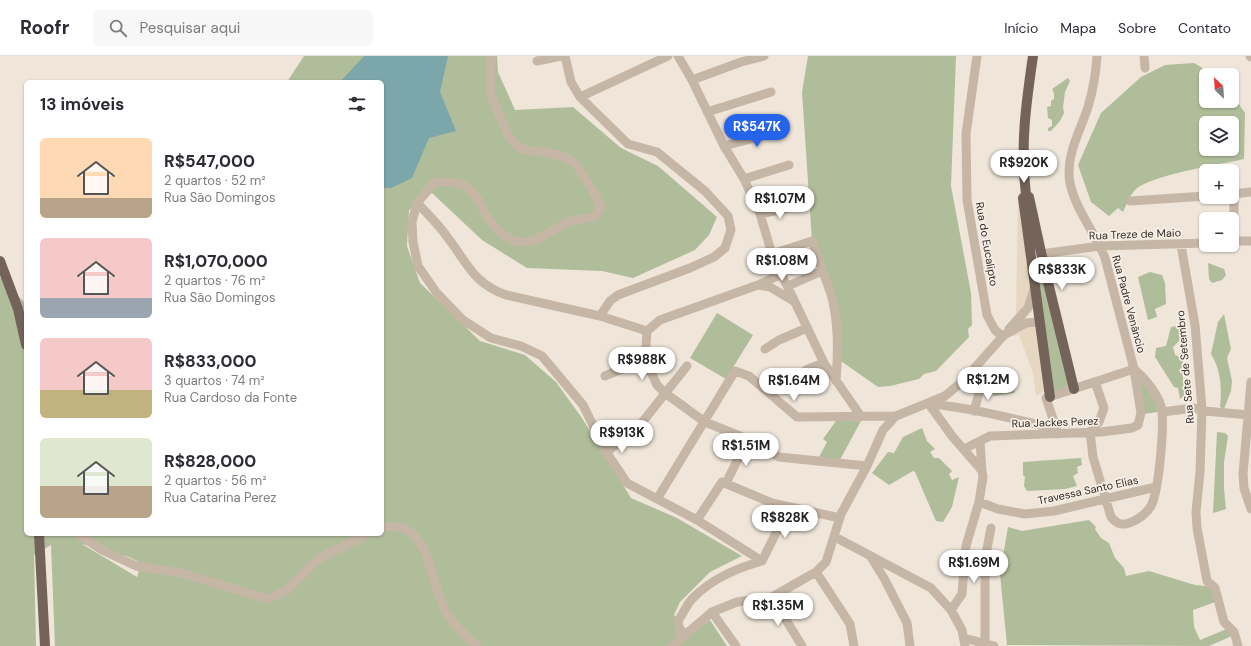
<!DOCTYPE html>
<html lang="pt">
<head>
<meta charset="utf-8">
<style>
	:root { --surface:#fff; --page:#f7f7f7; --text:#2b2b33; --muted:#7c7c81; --line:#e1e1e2; --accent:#2563eb }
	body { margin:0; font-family:"DM Sans",sans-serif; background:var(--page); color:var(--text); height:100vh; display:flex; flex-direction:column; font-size:15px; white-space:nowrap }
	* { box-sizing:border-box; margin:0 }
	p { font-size:13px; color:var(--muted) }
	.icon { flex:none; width:22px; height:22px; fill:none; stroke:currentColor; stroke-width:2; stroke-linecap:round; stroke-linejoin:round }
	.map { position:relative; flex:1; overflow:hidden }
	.panel { position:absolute; left:24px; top:24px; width:360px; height:456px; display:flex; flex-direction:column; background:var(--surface); border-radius:6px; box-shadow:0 1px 3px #0004 }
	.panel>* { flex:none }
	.needle { width:26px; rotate:335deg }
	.buttons { position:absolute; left:1199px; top:12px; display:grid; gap:8px }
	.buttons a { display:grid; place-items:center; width:40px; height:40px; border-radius:6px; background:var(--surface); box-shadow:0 1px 3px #0004; font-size:20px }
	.price { position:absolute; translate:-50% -34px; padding:0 9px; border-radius:14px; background:#fff; color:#222; font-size:13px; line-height:26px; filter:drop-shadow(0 1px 2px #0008) }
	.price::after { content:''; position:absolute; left:50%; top:24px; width:12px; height:9px; margin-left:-6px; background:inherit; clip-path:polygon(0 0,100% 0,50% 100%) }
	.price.on { background:var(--accent); color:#fff }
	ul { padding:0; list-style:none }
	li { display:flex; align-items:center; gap:12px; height:100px; padding:0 16px }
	li span { display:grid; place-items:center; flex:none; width:112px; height:80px; border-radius:6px; color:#555 }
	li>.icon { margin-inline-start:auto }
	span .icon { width:48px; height:48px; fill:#fffc; stroke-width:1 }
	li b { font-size:17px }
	h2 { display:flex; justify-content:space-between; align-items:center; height:48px; padding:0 16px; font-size:17px }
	header { display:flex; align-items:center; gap:24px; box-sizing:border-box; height:56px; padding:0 20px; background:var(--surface); border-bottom:1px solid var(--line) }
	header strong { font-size:19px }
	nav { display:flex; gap:22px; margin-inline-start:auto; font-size:14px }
	.search { width:280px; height:36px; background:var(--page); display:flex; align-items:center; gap:10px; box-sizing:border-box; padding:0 14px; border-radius:6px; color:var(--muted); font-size:15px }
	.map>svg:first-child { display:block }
</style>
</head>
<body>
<header>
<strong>Roofr</strong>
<div class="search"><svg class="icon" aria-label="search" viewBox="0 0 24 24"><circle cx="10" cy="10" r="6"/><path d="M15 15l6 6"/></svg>Pesquisar aqui</div>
<nav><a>Início</a><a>Mapa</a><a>Sobre</a><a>Contato</a></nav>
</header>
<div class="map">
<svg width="1251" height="590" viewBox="0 0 1251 590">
	<rect width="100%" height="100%" fill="#efe5d9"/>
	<path fill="#b0bd9b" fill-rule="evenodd" d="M304 0H497L498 16 515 54 573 51 621 92 658 110 717 161 709 179 695 194 633 222 602 215 527 212 482 184 432 137 409 154 407 190 420 227 480 285 525 299 556 326 582 362 631 442 677 462 742 500 710 516 680 546 674 559 691 579 710 564 727 590H55L51 489 34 499 36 590H0V221L26 248V478H382V26H287ZM82 488 129 501 141 507 137 521Z
		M808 0H956L951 130 971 237 972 269 968 273 969 281 936 315 924 318 919 323 890 330 878 331 838 303 834 259 812 185 802 36Z
		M1194 7 1214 19H1206V45H1232V38L1245 57 1244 103C1218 109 1157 118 1137 132 1130 138 1127 148 1123 156L1118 152 1109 160 1091 146 1078 109 1101 57 1141 21 1165 9ZM1206 67H1232V93H1206Z
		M1068 22 1070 25 1065 36 1063 51 1064 57 1060 65 1051 75H1048V72L1052 70V64L1048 62 1047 51 1051 50V45L1054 43V37L1052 33Z
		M1208 207 1224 213 1226 219 1222 224 1212 227 1209 223Z
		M1039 209 1070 329 1054 336 1036 210Z
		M1150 216 1162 219 1165 227 1166 248 1155 253 1157 261 1148 264 1138 221Z
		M717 257 753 279 726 323 690 302Z
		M1224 258 1231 293 1227 302 1232 325 1231 335 1224 353 1220 351C1222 333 1221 314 1211 298L1218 266Z
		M1182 269 1180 284 1173 291 1175 299 1183 302 1182 314 1185 339 1180 343 1178 332 1174 331 1155 301 1156 292 1166 290 1171 271Z
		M1138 319 1156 344 1158 356 1144 358Z
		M1014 328 1016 331 1014 337 994 340 988 334 989 330Z
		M836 365H861L836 411 818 403 827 386 823 383Z
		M922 372 927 385 935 393 930 396 934 402H939L952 415 949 418 952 424 959 421 952 451 943 466 936 465 915 416 913 415 889 429 872 417 888 396 894 397 903 381Z
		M1217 376 1225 377 1228 380 1224 406V433L1226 453 1213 457Z
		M1081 402 1082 409 1077 411 1078 417 1073 420 1077 430 1065 433 1027 435 1024 430 1025 421 1023 419V406Z
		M1089 464 1096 471 1095 473 1101 482 1109 487 1115 502 1124 512 1126 520 1149 515 1195 529 1214 531 1218 545 1193 554 1194 571 1200 584 1229 572 1232 580 1209 590 1007 589 1000 518 1008 471 1022 475Z"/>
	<path fill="#e6d7c1" d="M1022 141 1032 228 1026 251 1016 260 1018 142Z
		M1031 269 1037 271 1045 334 1042 337 1036 340 1033 317 1019 279 1011 280Z"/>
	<path fill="#7ba6aa" d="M364 0H448L440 36 456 75 429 82 412 122 391 132H382V26H340Z"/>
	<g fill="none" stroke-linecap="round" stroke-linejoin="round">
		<path stroke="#c6b6a6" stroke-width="9" d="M491 0 490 37 508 80 517 90 525 94 546 96 564 101 576 108 594 137 601 151 595 161C587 162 576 163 568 166 551 174 535 190 515 185 511 184 507 181 504 179 474 158 485 119 434 127L417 147 412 166 413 186 418 210 436 236 463 264 491 282 521 290 542 300 583 349 605 394 627 427 697 464 762 505C737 512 712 523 694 541 687 547 683 558 678 565L681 581
			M565 0 571 26 580 41 668 0
			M678 0 692 24 724 90 744 123 760 158 772 198 824 307 860 359
			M977 0 966 78 967 144 987 259 995 274 1002 280
			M1144 0 1145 12
			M1250 0 1251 1
			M537 5 561 0
			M692 24 741 6 764 0
			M580 41 628 88 657 96 705 135 728 160 731 174 725 192 714 201 690 212 618 239 610 245 600 260
			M707 56 771 36
			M724 90 784 74
			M744 123 789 109
			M1234 137V185
			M1232 138 1251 136
			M1130 145 1206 140
			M417 147C428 158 439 169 448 182 468 208 473 227 506 239L600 260 647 275
			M760 158 797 150
			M1232 185H1251
			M1181 189 1195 269 1202 353 1200 416 1196 456 1197 472 1207 525 1215 532 1224 566 1234 576 1238 590
			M772 198 812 185C818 203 825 221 831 238 839 266 838 297 836 325
			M1041 198 1100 190 1206 187
			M782 218 758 229 660 264 647 275 645 303 657 329 665 337 705 366 740 380 779 401 867 410
			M758 229 770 231 795 246
			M788 230 822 215
			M1009 273 1028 252 1034 233
			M765 293 779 284 807 272
			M605 320 645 303
			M790 325 808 313 824 307
			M1095 326 1104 352 1099 366 1090 376 1093 401 1111 461C1116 467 1121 470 1129 467 1137 464 1146 458 1151 450 1159 435 1165 367 1161 350 1157 337 1145 322 1134 313
			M1251 326 1243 418 1244 432 1251 453
			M929 348 952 380 978 410 982 415 983 421 979 446 966 490 962 538 951 554
			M930 348C973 352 1014 363 1056 373
			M974 355 981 330
			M1162 356 1194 352 1205 355 1249 359
			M1058 378 1046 342 1134 313 1105 202C1095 176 1076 155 1070 127 1065 100 1080 76 1088 51 1093 34 1096 18 1097 0
			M980 385 982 415
			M964 393 990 380 1101 376 1132 372 1138 369 1141 357 1134 313
			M607 396 640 369 687 310
			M726 427 747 385
			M657 443 735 315 749 320 797 361 896 360
			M979 446 998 453 1025 458 1054 455 1156 431
			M697 464 722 426 772 447 840 462
			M382 472C428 460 430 523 443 550 451 567 463 578 477 590
			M78 478 102 494 136 510 181 517 268 543 287 534 318 503 367 478
			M835 481 931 532 951 554 962 574 965 590
			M871 501 885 524 907 567 910 590
			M762 505 789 451
			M816 516 850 568 854 590
			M772 541 802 590
			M712 556 736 590
			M964 582 994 590
			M985 587V503L991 472
			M672 590 712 556 737 546 772 541 816 516 826 506 841 458 867 410 883 374 896 360 945 340 963 325 1004 279 1026 267 1037 266 1041 270"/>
		<path stroke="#746359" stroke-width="10" d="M1026 139C1020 90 1026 48 1033 0
			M0 205 18 253 26 289
			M1050 341 1023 142 1026 139 1029 141 1044 210 1074 333
			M39 478 45 590"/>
	</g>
	<g text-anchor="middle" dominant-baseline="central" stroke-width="3.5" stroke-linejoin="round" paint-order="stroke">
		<g font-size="11" fill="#332b27" stroke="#f7efe5">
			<text transform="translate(1135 178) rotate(-2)">Rua Treze de Maio</text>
			<text transform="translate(987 188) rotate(80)">Rua do Eucalipto</text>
			<text transform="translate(1129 248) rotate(75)">Rua Padre Venâncio</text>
			<text transform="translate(1185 311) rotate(-95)">Rua Sete de Setembro</text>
			<text transform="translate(1055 366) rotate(-2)">Rua Jackes Perez</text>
			<text transform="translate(1088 434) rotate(-12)">Travessa Santo Elias</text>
		</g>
	</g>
</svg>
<div class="buttons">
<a><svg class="needle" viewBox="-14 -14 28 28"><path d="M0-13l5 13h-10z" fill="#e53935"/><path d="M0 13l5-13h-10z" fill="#7c7c81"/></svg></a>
<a><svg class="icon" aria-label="layers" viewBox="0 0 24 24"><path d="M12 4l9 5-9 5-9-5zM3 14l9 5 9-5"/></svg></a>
<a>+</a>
<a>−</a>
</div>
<b class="price on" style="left:757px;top:92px">R$547K</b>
<b class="price" style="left:1024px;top:128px">R$920K</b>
<b class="price" style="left:780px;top:164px">R$1.07M</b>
<b class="price" style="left:782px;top:226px">R$1.08M</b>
<b class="price" style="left:1062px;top:235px">R$833K</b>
<b class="price" style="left:642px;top:325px">R$988K</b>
<b class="price" style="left:988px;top:345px">R$1.2M</b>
<b class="price" style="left:794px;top:346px">R$1.64M</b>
<b class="price" style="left:622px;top:398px">R$913K</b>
<b class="price" style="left:746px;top:411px">R$1.51M</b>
<b class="price" style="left:785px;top:483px">R$828K</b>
<b class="price" style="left:974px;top:528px">R$1.69M</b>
<b class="price" style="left:778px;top:571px">R$1.35M</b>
<section class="panel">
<h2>13 imóveis<svg class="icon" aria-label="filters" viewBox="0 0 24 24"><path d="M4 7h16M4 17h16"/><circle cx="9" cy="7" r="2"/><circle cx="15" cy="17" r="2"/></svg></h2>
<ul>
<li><span style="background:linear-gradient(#ffd9b3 75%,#b9a48a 0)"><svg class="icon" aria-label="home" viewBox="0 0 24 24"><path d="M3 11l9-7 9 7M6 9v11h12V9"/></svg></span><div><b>R$547,000</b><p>2 quartos · 52 m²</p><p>Rua São Domingos</p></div></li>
<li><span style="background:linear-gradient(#f6c9c9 75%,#9aa5b1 0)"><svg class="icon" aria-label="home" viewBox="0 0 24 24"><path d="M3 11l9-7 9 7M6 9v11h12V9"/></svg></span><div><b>R$1,070,000</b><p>2 quartos · 76 m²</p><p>Rua São Domingos</p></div></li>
<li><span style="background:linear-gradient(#f6c9c9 65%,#c2b280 0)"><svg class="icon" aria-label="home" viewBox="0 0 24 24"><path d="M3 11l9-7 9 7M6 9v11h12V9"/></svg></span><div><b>R$833,000</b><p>3 quartos · 74 m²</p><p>Rua Cardoso da Fonte</p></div></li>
<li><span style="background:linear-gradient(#dfe7d0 60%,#b9a48a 0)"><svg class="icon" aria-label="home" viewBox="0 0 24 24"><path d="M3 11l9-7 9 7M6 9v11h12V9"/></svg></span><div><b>R$828,000</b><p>2 quartos · 56 m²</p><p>Rua Catarina Perez</p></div></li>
</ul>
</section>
</div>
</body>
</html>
